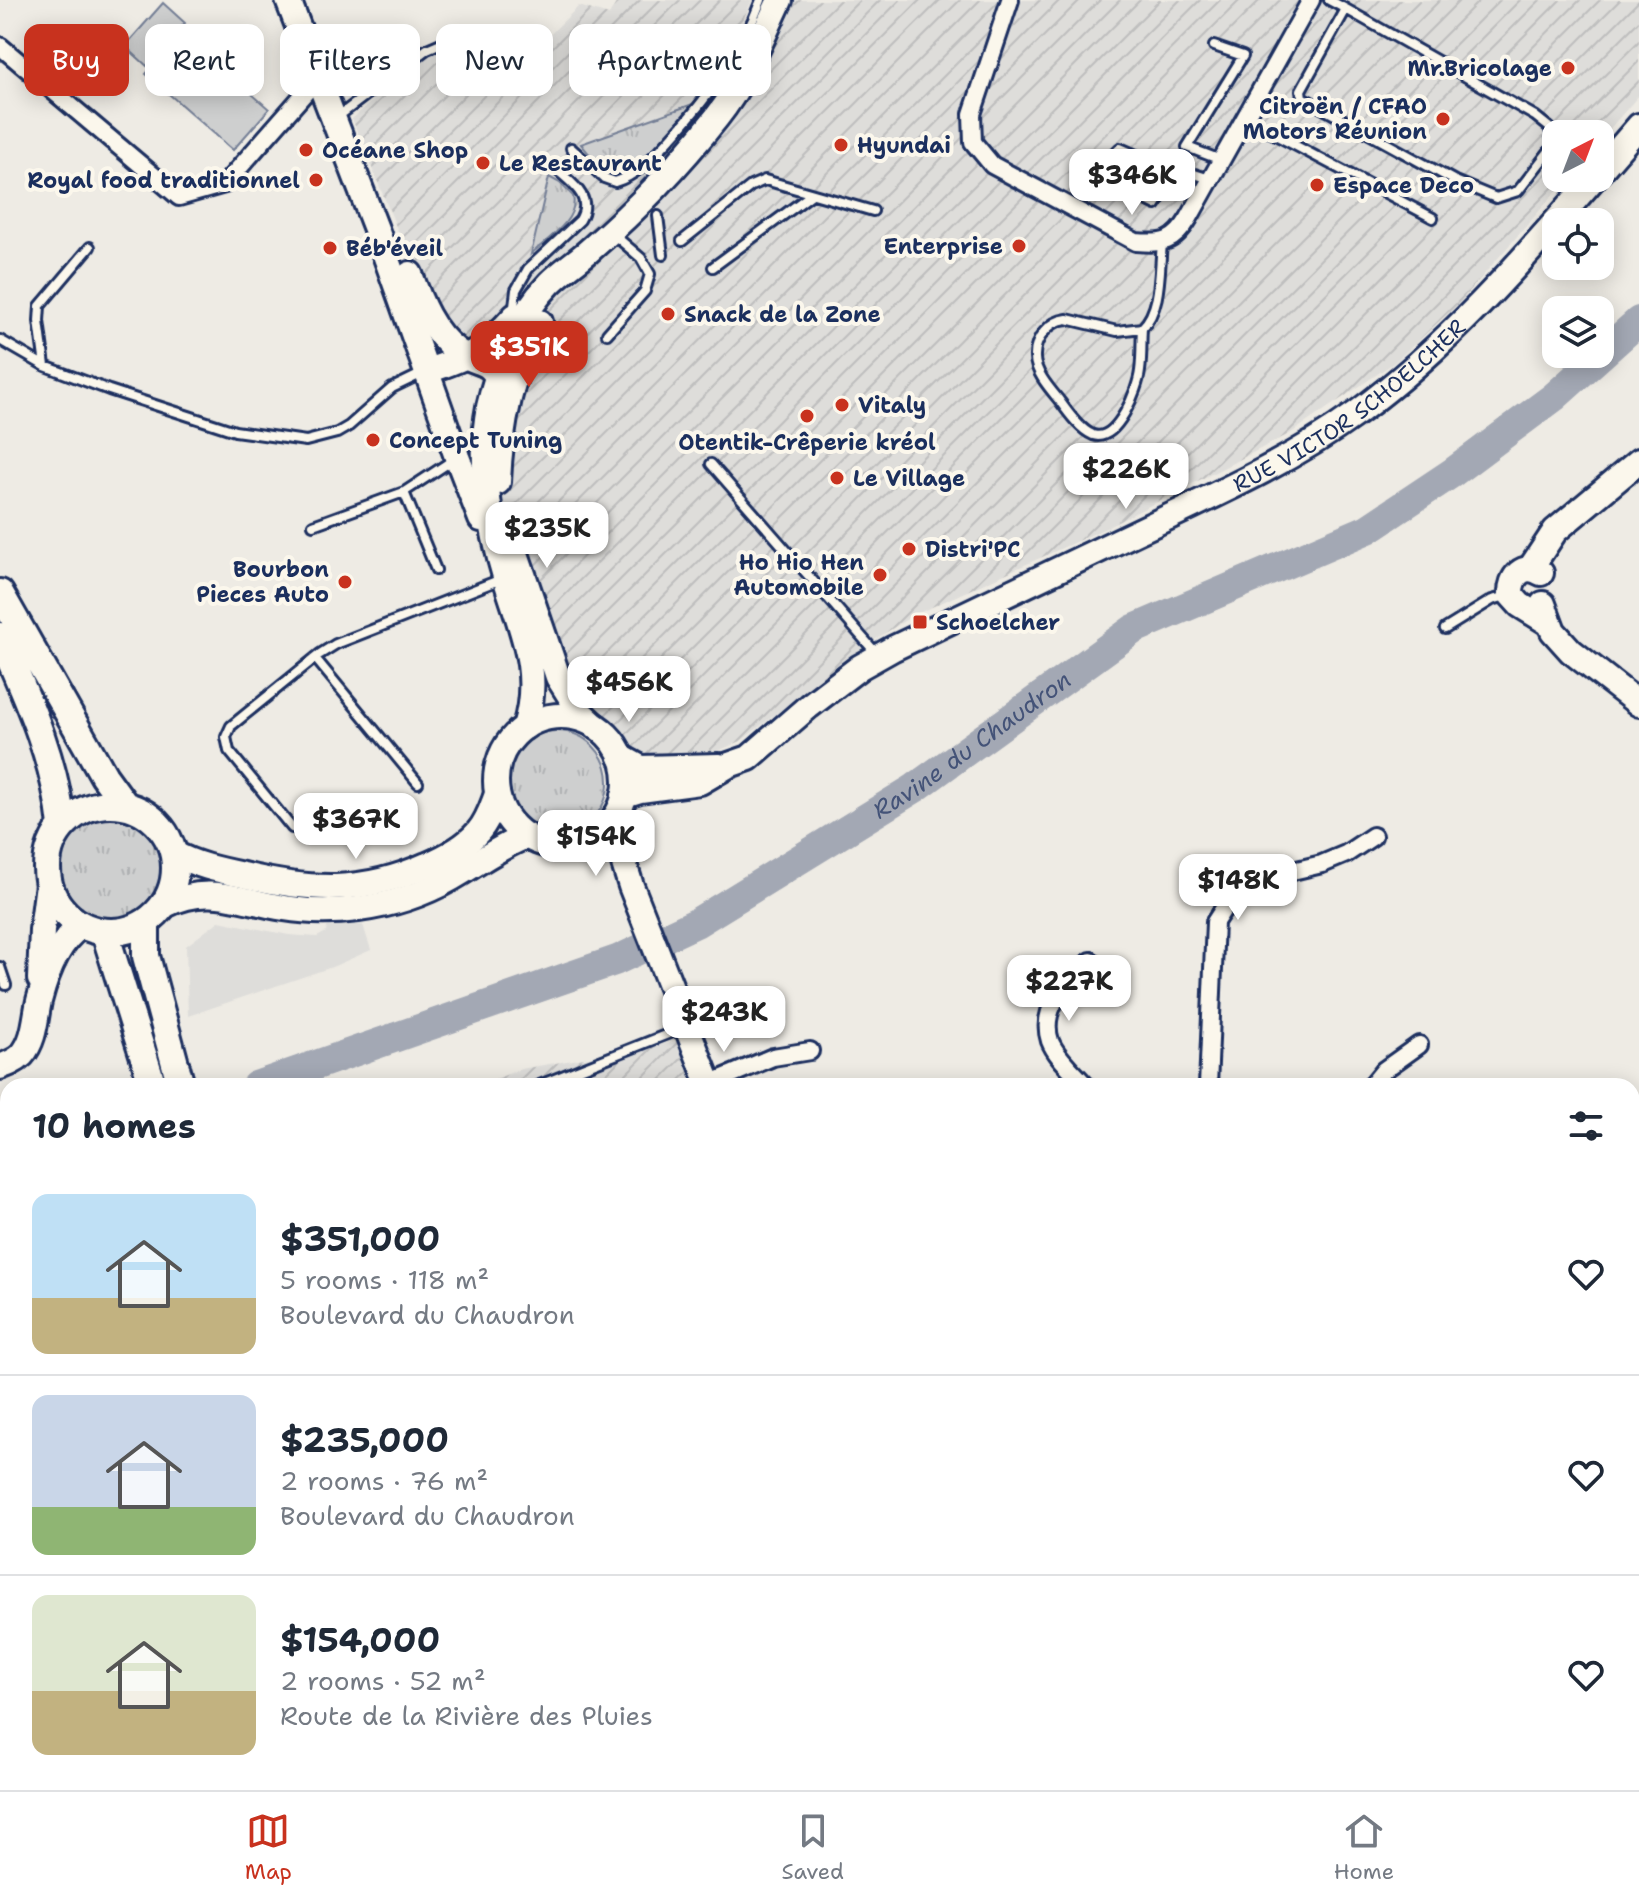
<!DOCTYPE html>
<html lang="en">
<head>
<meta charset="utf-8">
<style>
	:root { --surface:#fff; --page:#f6f6f7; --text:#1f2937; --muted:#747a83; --line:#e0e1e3; --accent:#c8321e }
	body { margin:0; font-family:"Shantell Sans",sans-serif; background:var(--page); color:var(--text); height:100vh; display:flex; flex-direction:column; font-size:30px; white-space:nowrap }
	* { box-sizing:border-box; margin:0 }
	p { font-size:26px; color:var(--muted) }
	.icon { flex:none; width:44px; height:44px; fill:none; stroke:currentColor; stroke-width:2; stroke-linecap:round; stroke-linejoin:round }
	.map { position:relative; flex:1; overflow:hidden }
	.side { position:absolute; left:0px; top:1078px; width:1640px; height:712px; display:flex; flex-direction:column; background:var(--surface); border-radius:24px 24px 0 0; box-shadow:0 4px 20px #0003 }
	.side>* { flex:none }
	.hud { position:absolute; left:24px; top:24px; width:800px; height:72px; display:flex; gap:16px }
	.needle { width:52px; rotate:42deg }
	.controls { position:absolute; left:1542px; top:120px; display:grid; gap:16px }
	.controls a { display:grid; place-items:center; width:72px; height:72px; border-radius:16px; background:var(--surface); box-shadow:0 4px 20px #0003; font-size:40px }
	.price { position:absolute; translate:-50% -68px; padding:0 18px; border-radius:16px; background:#fff; color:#222; font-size:26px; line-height:52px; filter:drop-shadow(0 2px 4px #0008) }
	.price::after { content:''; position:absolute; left:50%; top:48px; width:24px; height:18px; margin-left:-12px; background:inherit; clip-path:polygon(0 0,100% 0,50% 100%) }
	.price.selected { background:var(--accent); color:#fff }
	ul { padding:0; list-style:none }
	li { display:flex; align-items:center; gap:24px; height:200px; padding:0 32px }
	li+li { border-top:2px solid var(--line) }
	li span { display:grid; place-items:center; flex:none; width:224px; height:160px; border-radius:16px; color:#555 }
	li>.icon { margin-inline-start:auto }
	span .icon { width:96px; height:96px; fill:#fffc; stroke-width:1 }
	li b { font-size:34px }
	h2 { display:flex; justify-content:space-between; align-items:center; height:96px; padding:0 32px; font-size:34px }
	.chip { padding:0 28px; border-radius:16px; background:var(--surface); box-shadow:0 4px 20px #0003; font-size:28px; line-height:72px }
	.chip.selected { background:var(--accent); color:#fff }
	.tab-bar { display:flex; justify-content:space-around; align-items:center; height:112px; border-top:2px solid var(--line); background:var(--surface); font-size:22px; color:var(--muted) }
	.tab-bar a { display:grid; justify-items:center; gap:4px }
	.tab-bar .selected { color:var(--accent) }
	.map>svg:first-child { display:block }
</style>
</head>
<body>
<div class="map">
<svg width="1639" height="1790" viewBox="0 0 1639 1790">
	<defs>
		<pattern id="industrial-furrows" width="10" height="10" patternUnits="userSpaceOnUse" patternTransform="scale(2)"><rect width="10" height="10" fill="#deddda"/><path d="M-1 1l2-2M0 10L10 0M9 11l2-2" fill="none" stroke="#bebebe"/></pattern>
		<pattern id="grass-tufts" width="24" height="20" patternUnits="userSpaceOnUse" patternTransform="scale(2)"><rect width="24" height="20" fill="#cecfcf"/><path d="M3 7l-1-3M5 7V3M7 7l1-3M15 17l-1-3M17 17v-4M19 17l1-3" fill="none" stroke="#b0b2b4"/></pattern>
	</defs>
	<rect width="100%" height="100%" fill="#eeebe4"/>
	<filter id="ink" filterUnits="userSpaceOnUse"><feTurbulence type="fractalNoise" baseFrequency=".0125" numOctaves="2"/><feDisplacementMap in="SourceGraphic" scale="16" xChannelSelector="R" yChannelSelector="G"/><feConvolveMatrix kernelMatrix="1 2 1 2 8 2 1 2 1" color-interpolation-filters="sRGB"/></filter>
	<g filter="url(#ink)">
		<path fill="#deddda" d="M219 921 289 935 317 937 326 932 328 924 363 925 371 950 332 967 188 1016 186 946Z"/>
		<path fill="url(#industrial-furrows)" d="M618 0H752L730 50 759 63 783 0H1639V95L1600 140V134H1556V178H1568L1458 304 1395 362 1291 433 1106 528 912 616 857 651 741 741 706 756 654 763 638 754 611 723 543 677 489 468 504 366 435 322 352 119 430 50 448 46 509 75 579 6 609 15Z
			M693 1039 710 1086H477L521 1069Z
			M8 1263V1684L0 1661V1266Z
			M8 1726V1782H333L338 1790H0V1727Z
			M447 1782H973L976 1790H453Z"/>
		<path fill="url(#grass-tufts)" stroke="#747f96" stroke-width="2" d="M693 104C673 128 636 182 599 162 592 159 586 150 581 144Z
			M549 177 560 183 573 196C579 220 547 239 531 254Z
			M506 782a51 51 0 1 1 102 0a51 51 0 1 1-102 0Z
			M59 869a52 52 0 1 1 104 0a52 52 0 1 1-104 0Z"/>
		<path fill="#cecfcf" stroke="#747f96" stroke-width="2" d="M163 3 185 23 147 66 125 46Z
			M183 33 269 109 233 150 146 74Z"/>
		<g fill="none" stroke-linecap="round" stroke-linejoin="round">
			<g stroke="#a3a8b4" stroke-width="30">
				<path id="s1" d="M256 1086 617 960 696 923 915 788 1134 629 1368 529 1452 473 1554 397 1639 321"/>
				<path d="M0 1179 8 1176"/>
			</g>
			<g stroke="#1b2f5e" stroke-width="14">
				<path id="lane" d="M1329 0 1346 9 1535 116 1550 128 1553 146 1518 191 1496 198 1455 181 1302 97 1301 90 1346 9
					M1214 46 1243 56 1187 147 1221 160
					M344 112 427 49 448 40 488 58 523 46
					M1245 119 1433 218
					M571 148 604 178 615 182C638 175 653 157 669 140 708 98 741 54 761 0
					M1175 172 1156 205 1101 178 1114 154 1120 148 1175 172 1185 171 1210 179
					M658 216 663 255
					M682 241 751 186 765 180 873 211
					M713 267 812 194
					M513 315 516 290 528 269 580 220C594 196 571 183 555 168
					M1142 328 1117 331 1067 319C1049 321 1034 339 1035 358 1035 372 1050 389 1059 400 1067 411 1080 430 1093 435 1117 443 1138 389 1140 371 1142 357 1141 342 1142 328 1162 309 1159 270 1162 244
					M607 334 645 291 650 274 641 258 613 234
					M0 340 45 366 109 390 235 431 306 441 337 433 349 426 392 388 423 373
					M45 366 39 321 40 306 90 247
					M711 464 876 653
					M404 492 436 570
					M313 525 404 492 456 458
					M1445 629 1492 600 1510 595
					M315 658 418 783
					M292 828 229 751 226 737 231 726 320 654 336 644 504 578
					M0 967 6 985
					M537 1086 683 1028
					M97 1782 106 1790
					M1064 1782 1066 1790
					M273 1790 281 1782"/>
			</g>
			<g stroke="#1b2f5e" stroke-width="22">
				<path id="street" d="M1010 0 972 114 973 142 992 165 1136 242C1163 244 1174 243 1189 218L1311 0
					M0 46 179 197 225 184 318 78
					M709 1084 773 1057 810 1051
					M1086 1086C1075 1073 1056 1057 1050 1041 1039 1007 1068 981 1091 961
					M1208 1086 1215 922 1233 894 1263 878 1322 864 1346 854 1373 836
					M1371 1086 1384 1070 1419 1045
					M1632 1617 1639 1604
					M1632 1731 1639 1735
					M348 1782 353 1790
					M496 1782 502 1790
					M813 1782 816 1790
					M517 1790 537 1782
					M1534 1790 1538 1782"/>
			</g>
			<g stroke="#1b2f5e" stroke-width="30">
				<g id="secondary">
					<path d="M288 0 376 229 457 457 481 519"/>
					<path d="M1600 171 1639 126"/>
					<path d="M410 274C420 302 432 332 456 350 481 369 487 353 504 389"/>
					<path d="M427 371C470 357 485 350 515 316"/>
					<path d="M498 482C500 429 511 367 540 322"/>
					<path d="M508 530 558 677 580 712 595 726"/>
					<path d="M1530 569 1555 531 1639 461"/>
					<path d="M1541 573C1523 562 1510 577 1511 595L1520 605 1549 623"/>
					<path d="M1543 604 1553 631 1571 651 1639 704"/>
					<circle cx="561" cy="781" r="65"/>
					<path d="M525 727C542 671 522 633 506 580 490 526 478 462 489 407 499 363 518 316 550 283 563 270 578 261 592 248 637 209 680 164 717 117 745 82 761 40 780 0"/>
					<path d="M621 757 641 768 719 766"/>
					<path id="s2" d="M624 795 640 790 700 782 729 765 749 758 809 706 860 667 892 649C974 610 1056 570 1139 531 1213 496 1290 462 1357 413 1448 346 1520 263 1594 178"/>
					<path d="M614 818 616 838 631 886 710 1086"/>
					<path d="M173 853C195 865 218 870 243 875 310 891 363 894 427 865 446 857 465 847 478 832 488 821 492 807 497 794"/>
					<path d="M165 905C209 883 239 901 284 908 308 912 334 912 358 909 390 905 424 894 452 878 477 864 500 846 527 836"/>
					<path d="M40 979 42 930 48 884"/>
					<path d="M0 1067C8 1064 16 1061 22 1055 35 1040 35 1019 39 1001 46 974 58 941 81 926"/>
					<path d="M1632 1152 1639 1128"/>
					<path d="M1632 1167 1639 1205"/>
					<path d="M1632 1225 1639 1224"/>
					<path d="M1632 1280 1639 1271"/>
					<path d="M0 1711 8 1709"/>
					<path d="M973 1782 976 1790"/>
					<path d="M1240 1782 1246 1785 1259 1782"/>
					<path d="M1201 1790 1212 1782"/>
				</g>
			</g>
			<g stroke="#1b2f5e" stroke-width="32">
				<path id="primary" d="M0 593 104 776 125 805
					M0 636C27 698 55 758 62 826
					M47 868a64 64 0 1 1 128 0a64 64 0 1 1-128 0Z
					M146 923V956L181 1086
					M105 933 153 1086
					M405 1782 410 1790
					M447 1782 453 1790"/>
			</g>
			<use href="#lane" stroke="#fbf7ec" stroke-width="8"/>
			<use href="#street" stroke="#fbf7ec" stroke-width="16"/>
			<use href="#secondary" stroke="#fbf7ec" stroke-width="24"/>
			<use href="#primary" stroke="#fbf7ec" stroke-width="26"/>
		</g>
	</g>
	<g fill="#c8321e" stroke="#fbf7ec" stroke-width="3">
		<circle cx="1568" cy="68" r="8"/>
		<circle cx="1443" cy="119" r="8"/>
		<circle cx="841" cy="145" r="8"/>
		<circle cx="306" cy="150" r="8"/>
		<circle cx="483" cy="163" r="8"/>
		<circle cx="316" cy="180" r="8"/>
		<circle cx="1317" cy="185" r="8"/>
		<circle cx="1019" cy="246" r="8"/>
		<circle cx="330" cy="248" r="8"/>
		<circle cx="668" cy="314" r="8"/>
		<circle cx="842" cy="405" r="8"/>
		<circle cx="807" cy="416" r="8"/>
		<circle cx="373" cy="440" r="8"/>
		<circle cx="837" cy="478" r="8"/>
		<circle cx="909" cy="549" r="8"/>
		<circle cx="880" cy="575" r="8"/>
		<circle cx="345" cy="582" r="8"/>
		<rect x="912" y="614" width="16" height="16" rx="4"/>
	</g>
	<g text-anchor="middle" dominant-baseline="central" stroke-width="8" stroke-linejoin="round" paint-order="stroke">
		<g font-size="22" font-weight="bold" fill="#1b2f5e" stroke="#fbf7ec" text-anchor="start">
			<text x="1552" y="68" text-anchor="end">Mr.Bricolage</text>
			<text x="1427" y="106" text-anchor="end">Citroën / CFAO<tspan x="1427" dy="25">Motors Réunion</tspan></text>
			<text x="857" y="145">Hyundai</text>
			<text x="322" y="150">Océane Shop</text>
			<text x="499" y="163">Le Restaurant</text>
			<text x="300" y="180" text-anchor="end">Royal food traditionnel</text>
			<text x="1333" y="185">Espace Deco</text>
			<text x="1003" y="246" text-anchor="end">Enterprise</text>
			<text x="346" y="248">Béb'éveil</text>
			<text x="684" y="314">Snack de la Zone</text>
			<text x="858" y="405">Vitaly</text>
			<text x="389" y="440">Concept Tuning</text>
			<text x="807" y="442" text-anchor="middle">Otentik-Crêperie kréol</text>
			<text x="853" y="478">Le Village</text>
			<text x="925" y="549">Distri'PC</text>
			<text x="864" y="562" text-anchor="end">Ho Hio Hen<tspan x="864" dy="25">Automobile</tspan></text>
			<text x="329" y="569" text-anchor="end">Bourbon<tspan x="329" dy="25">Pieces Auto</tspan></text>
			<text x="936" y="622">Schoelcher</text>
		</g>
		<g font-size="22" fill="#1b2f5e" stroke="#fbf7ec">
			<text stroke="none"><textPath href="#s2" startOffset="832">RUE VICTOR SCHOELCHER</textPath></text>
		</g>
		<g font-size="24" font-style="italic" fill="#445378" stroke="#fbf7ec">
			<text stroke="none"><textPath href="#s1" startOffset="798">Ravine du Chaudron</textPath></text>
		</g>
	</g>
</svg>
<div class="controls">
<a><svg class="needle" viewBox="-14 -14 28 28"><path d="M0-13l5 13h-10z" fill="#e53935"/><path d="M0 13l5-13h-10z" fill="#747a83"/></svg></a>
<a><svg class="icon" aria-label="locate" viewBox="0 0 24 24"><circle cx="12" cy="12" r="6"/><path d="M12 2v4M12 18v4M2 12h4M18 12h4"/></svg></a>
<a><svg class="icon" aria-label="layers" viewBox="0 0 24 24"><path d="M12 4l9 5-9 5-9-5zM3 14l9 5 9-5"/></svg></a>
</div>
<b class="price" style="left:1132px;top:217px">$346K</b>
<b class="price selected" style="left:529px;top:389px">$351K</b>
<b class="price" style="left:1126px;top:511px">$226K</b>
<b class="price" style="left:547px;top:570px">$235K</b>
<b class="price" style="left:629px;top:724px">$456K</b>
<b class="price" style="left:356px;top:861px">$367K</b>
<b class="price" style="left:596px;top:878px">$154K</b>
<b class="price" style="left:1238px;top:922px">$148K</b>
<b class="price" style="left:1069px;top:1023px">$227K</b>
<b class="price" style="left:724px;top:1054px">$243K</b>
<div class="hud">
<a class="chip selected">Buy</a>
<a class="chip">Rent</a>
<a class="chip">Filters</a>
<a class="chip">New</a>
<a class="chip">Apartment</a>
</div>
<section class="side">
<h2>10 homes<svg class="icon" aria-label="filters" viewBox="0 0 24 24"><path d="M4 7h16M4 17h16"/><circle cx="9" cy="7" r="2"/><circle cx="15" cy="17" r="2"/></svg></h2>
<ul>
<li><span style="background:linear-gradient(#bfe0f5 65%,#c2b280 0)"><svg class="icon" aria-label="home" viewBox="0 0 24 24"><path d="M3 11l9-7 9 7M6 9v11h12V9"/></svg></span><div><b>$351,000</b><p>5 rooms · 118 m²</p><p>Boulevard du Chaudron</p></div><svg class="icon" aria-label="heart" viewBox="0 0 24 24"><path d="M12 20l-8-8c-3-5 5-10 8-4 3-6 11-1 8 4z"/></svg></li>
<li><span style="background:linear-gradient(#c9d6e8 70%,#8fb573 0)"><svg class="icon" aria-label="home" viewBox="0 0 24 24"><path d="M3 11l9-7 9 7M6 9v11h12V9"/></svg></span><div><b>$235,000</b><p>2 rooms · 76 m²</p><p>Boulevard du Chaudron</p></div><svg class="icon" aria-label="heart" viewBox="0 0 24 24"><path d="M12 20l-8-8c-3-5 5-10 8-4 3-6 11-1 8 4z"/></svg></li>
<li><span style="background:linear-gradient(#dfe7d0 60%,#c2b280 0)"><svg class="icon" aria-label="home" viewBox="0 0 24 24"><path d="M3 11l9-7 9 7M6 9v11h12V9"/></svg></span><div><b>$154,000</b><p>2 rooms · 52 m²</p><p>Route de la Rivière des Pluies</p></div><svg class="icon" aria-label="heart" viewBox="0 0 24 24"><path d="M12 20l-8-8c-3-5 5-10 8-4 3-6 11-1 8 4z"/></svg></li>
</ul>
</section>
</div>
<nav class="tab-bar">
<a class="selected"><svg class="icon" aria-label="map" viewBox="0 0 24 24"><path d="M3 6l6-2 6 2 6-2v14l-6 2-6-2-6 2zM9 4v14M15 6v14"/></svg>Map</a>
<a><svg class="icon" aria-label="saved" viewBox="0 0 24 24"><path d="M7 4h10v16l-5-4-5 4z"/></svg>Saved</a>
<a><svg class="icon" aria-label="home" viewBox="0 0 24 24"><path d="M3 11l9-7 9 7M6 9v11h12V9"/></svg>Home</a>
</nav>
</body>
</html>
